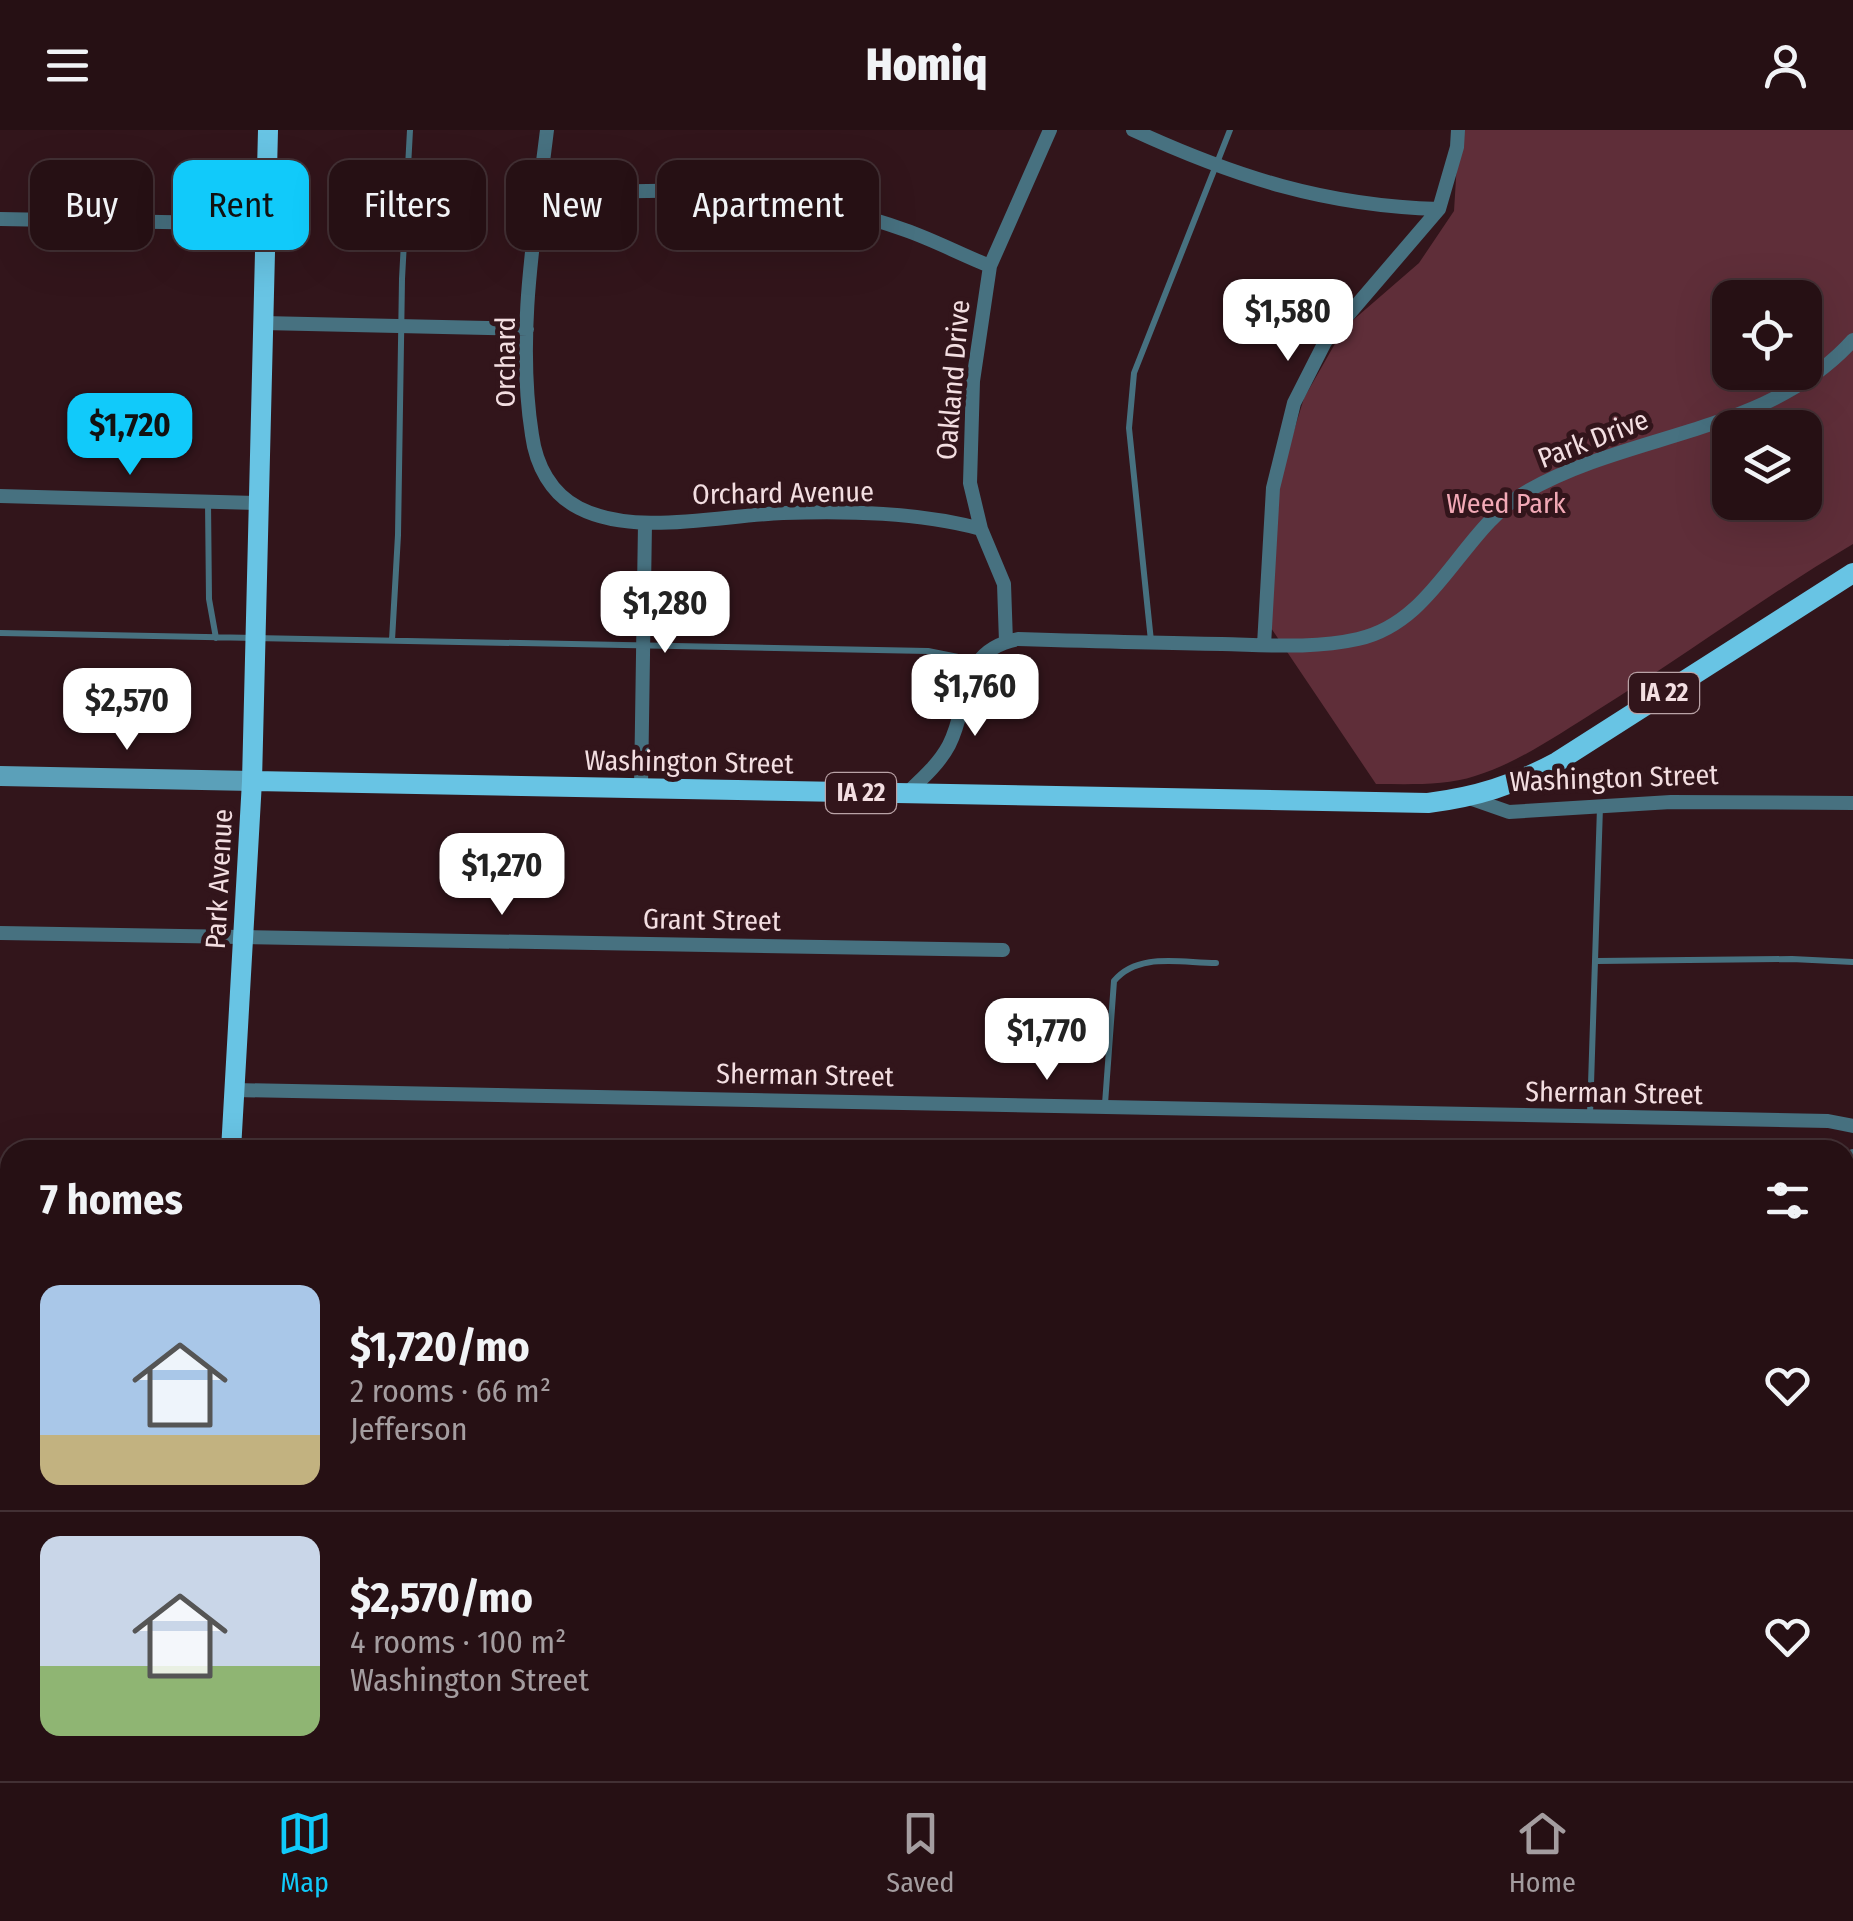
<!DOCTYPE html>
<html lang="en">
<head>
<meta charset="utf-8">
<style>
	:root { --surface:#261014; --page:#2e191d; --text:#f1f3f6; --muted:#a49da0; --line:#423034; --accent:#11cafa }
	body { margin:0; font-family:"Fira Sans Condensed",sans-serif; background:var(--page); color:var(--text); height:100vh; display:flex; flex-direction:column; font-size:38px; white-space:nowrap }
	* { box-sizing:border-box; margin:0 }
	p { font-size:32px; color:var(--muted) }
	.icon { flex:none; width:55px; height:55px; fill:none; stroke:currentColor; stroke-width:2; stroke-linecap:round; stroke-linejoin:round }
	.map { position:relative; flex:1; overflow:hidden }
	.drawer { position:absolute; left:0px; top:1010px; width:1855px; height:642px; display:flex; flex-direction:column; background:var(--surface); border-radius:30px 30px 0 0; box-shadow:0 10px 40px #0002,0 0 0 2px var(--line) }
	.drawer>* { flex:none }
	.guide { position:absolute; left:30px; top:30px; width:1000px; height:90px; display:flex; gap:20px }
	.controls { position:absolute; left:1712px; top:150px; display:grid; gap:20px }
	.controls a { display:grid; place-items:center; width:110px; height:110px; border-radius:20px; background:var(--surface); box-shadow:0 10px 40px #0002,0 0 0 2px var(--line); font-size:50px }
	.price { position:absolute; translate:-50% -85px; padding:0 22px; border-radius:20px; background:#fff; color:#222; font-size:32px; line-height:65px; filter:drop-shadow(0 2px 5px #0008) }
	.price::after { content:''; position:absolute; left:50%; top:60px; width:30px; height:22px; margin-left:-15px; background:inherit; clip-path:polygon(0 0,100% 0,50% 100%) }
	.price.selected { background:var(--accent); color:#111 }
	ul { padding:0; list-style:none }
	li { display:flex; align-items:center; gap:30px; height:250px; padding:0 40px }
	li+li { border-top:2px solid var(--line) }
	li span { display:grid; place-items:center; flex:none; width:280px; height:200px; border-radius:20px; color:#555 }
	li>.icon { margin-inline-start:auto }
	span .icon { width:120px; height:120px; fill:#fffc; stroke-width:1 }
	li b { font-size:42px }
	h2 { display:flex; justify-content:space-between; align-items:center; height:120px; padding:0 40px; font-size:42px }
	.tag { padding:0 35px; border-radius:20px; background:var(--surface); box-shadow:0 10px 40px #0002,0 0 0 2px var(--line); font-size:35px; line-height:90px }
	.tag.selected { background:var(--accent); color:#111 }
	header { display:flex; justify-content:space-between; align-items:center; height:130px; padding:0 40px; background:var(--surface); font-size:45px; font-weight:800 }
	.dock { display:flex; justify-content:space-around; align-items:center; height:140px; border-top:2px solid var(--line); background:var(--surface); font-size:28px; color:var(--muted) }
	.dock a { display:grid; justify-items:center; gap:5px }
	.dock .selected { color:var(--accent) }
	.map>svg:first-child { display:block }
</style>
</head>
<body>
<header><svg class="icon" aria-label="menu" viewBox="0 0 24 24"><path d="M4 6h16M4 12h16M4 18h16"/></svg>Homiq<svg class="icon" aria-label="person" viewBox="0 0 24 24"><circle cx="12" cy="8" r="4"/><path d="M4 21q1-7 8-7t8 7"/></svg></header>
<div class="map">
<svg width="1853" height="1651" viewBox="0 0 1853 1651">
	<rect width="100%" height="100%" fill="#32151b"/>
	<path fill="#5f2e39" fill-rule="evenodd" d="M1459 0H1853V414C1765 466 1683 527 1596 581 1559 604 1518 633 1475 646 1445 656 1408 654 1376 654L1271 498 1280 346 1304 268 1344 198 1419 133 1454 81ZM1730 168H1805V242H1730ZM1730 298H1805V372H1730Z
		M1853 1254V1651H1488L1495 1642H1845V1256Z"/>
	<path fill="#9d475c" stroke="#b77484" stroke-width="2.5" d="M1853 1420V1606L1845 1613V1423Z
		M1567 1643V1642L1809 1643 1798 1651H1560Z"/>
	<g fill="none" stroke-linecap="round" stroke-linejoin="round">
		<path stroke="#91787d" stroke-width="2.5" stroke-dasharray="5 5" stroke-linecap="butt" d="M1845 1119 1853 1110"/>
		<path stroke="#477180" stroke-width="6" d="M208 372 209 469 216 508
			M0 503 928 521 978 531
			M392 510 398 405 402 149 410 0
			M1151 511 1129 298 1134 243 1230 0
			M1597 831 1792 829 1853 832
			M1105 974 1114 851C1138 822 1181 833 1216 833
			M1590 985 1600 677
			M0 1524 10 1525
			M70 1651V1642
			M489 1651 492 1642"/>
		<path stroke="#477180" stroke-width="14" d="M547 0C535 99 516 205 532 305 536 335 551 364 579 378 635 407 722 385 783 383 848 381 918 382 981 399
			M1133 0C1235 47 1326 76 1439 79
			M540 67C665 55 786 57 905 100 934 110 962 125 990 136
			M0 89 266 94
			M263 193 527 199
			M0 366 259 373
			M1006 512 1004 454 981 399 970 353 973 251 990 136 1050 0
			M1264 515 1273 358 1294 273 1325 212 1439 79 1457 17 1458 0
			M641 658 645 393
			M907 663C922 649 939 634 949 615 971 572 957 521 1018 509 1086 511 1154 513 1222 514 1267 515 1314 519 1358 509 1436 492 1461 399 1526 362 1630 302 1769 304 1853 210
			M1469 668 1509 682 1671 672 1853 673
			M0 803 1003 820
			M235 960 1828 991 1853 996
			M1845 1040 1853 1026
			M0 1088 10 1082
			M1845 1194 1853 1196
			M0 1394 10 1395
			M638 1651 641 1642
			M977 1651 980 1642
			M1409 1651 1416 1642"/>
		<path stroke="#5ba0b9" stroke-width="20" d="M0 646 252 651"/>
		<path stroke="#68c4e4" stroke-width="20" d="M252 651 1428 673C1476 667 1514 655 1557 632L1853 443
			M231 1020 252 651 268 0
			M192 1651 193 1642"/>
		<path stroke="#91787c" stroke-width="5" stroke-dasharray="5 10" stroke-linecap="butt" d="M1845 1188 1853 1180
			M1450 1651 1457 1642"/>
	</g>
	<g text-anchor="middle" dominant-baseline="central" stroke-width="10" stroke-linejoin="round" paint-order="stroke">
		<g fill="#32151b" stroke="#b9a2a6" stroke-width="2.5">
			<rect x="1629" y="543" width="70" height="40" rx="8"/>
			<rect x="826" y="643" width="70" height="40" rx="8"/>
		</g>
		<g font-size="25" font-weight="bold" fill="#f3dee1">
			<text x="1664" y="563">IA 22</text>
			<text x="861" y="663">IA 22</text>
		</g>
		<g font-size="28" fill="#f3dee1" stroke="#32151b">
			<text transform="translate(505 232) rotate(-90)">Orchard</text>
			<text transform="translate(953 250) rotate(-85)">Oakland Drive</text>
			<text transform="translate(1593 309) rotate(-21)">Park Drive</text>
			<text transform="translate(783 363) rotate(-1)">Orchard Avenue</text>
			<text transform="translate(689 632) rotate(1)">Washington Street</text>
			<text transform="translate(1614 648) rotate(-2)">Washington Street</text>
			<text transform="translate(219 749) rotate(-87)">Park Avenue</text>
			<text transform="translate(712 790) rotate(1)">Grant Street</text>
			<text transform="translate(805 945) rotate(1)">Sherman Street</text>
			<text transform="translate(1614 963) rotate(1)">Sherman Street</text>
		</g>
		<g font-size="28" fill="#f2a9b6" stroke="#32151b">
			<text x="1506" y="373">Weed Park</text>
		</g>
	</g>
</svg>
<div class="controls">
<a><svg class="icon" aria-label="locate" viewBox="0 0 24 24"><circle cx="12" cy="12" r="6"/><path d="M12 2v4M12 18v4M2 12h4M18 12h4"/></svg></a>
<a><svg class="icon" aria-label="layers" viewBox="0 0 24 24"><path d="M12 4l9 5-9 5-9-5zM3 14l9 5 9-5"/></svg></a>
</div>
<b class="price" style="left:1288px;top:234px">$1,580</b>
<b class="price selected" style="left:130px;top:348px">$1,720</b>
<b class="price" style="left:665px;top:526px">$1,280</b>
<b class="price" style="left:975px;top:609px">$1,760</b>
<b class="price" style="left:127px;top:623px">$2,570</b>
<b class="price" style="left:502px;top:788px">$1,270</b>
<b class="price" style="left:1047px;top:953px">$1,770</b>
<div class="guide">
<a class="tag">Buy</a>
<a class="tag selected">Rent</a>
<a class="tag">Filters</a>
<a class="tag">New</a>
<a class="tag">Apartment</a>
</div>
<section class="drawer">
<h2>7 homes<svg class="icon" aria-label="filters" viewBox="0 0 24 24"><path d="M4 7h16M4 17h16"/><circle cx="9" cy="7" r="2"/><circle cx="15" cy="17" r="2"/></svg></h2>
<ul>
<li><span style="background:linear-gradient(#a9c7e8 75%,#c2b280 0)"><svg class="icon" aria-label="home" viewBox="0 0 24 24"><path d="M3 11l9-7 9 7M6 9v11h12V9"/></svg></span><div><b>$1,720/mo</b><p>2 rooms · 66 m²</p><p>Jefferson</p></div><svg class="icon" aria-label="heart" viewBox="0 0 24 24"><path d="M12 20l-8-8c-3-5 5-10 8-4 3-6 11-1 8 4z"/></svg></li>
<li><span style="background:linear-gradient(#c9d6e8 65%,#8fb573 0)"><svg class="icon" aria-label="home" viewBox="0 0 24 24"><path d="M3 11l9-7 9 7M6 9v11h12V9"/></svg></span><div><b>$2,570/mo</b><p>4 rooms · 100 m²</p><p>Washington Street</p></div><svg class="icon" aria-label="heart" viewBox="0 0 24 24"><path d="M12 20l-8-8c-3-5 5-10 8-4 3-6 11-1 8 4z"/></svg></li>
</ul>
</section>
</div>
<nav class="dock">
<a class="selected"><svg class="icon" aria-label="map" viewBox="0 0 24 24"><path d="M3 6l6-2 6 2 6-2v14l-6 2-6-2-6 2zM9 4v14M15 6v14"/></svg>Map</a>
<a><svg class="icon" aria-label="saved" viewBox="0 0 24 24"><path d="M7 4h10v16l-5-4-5 4z"/></svg>Saved</a>
<a><svg class="icon" aria-label="home" viewBox="0 0 24 24"><path d="M3 11l9-7 9 7M6 9v11h12V9"/></svg>Home</a>
</nav>
</body>
</html>
